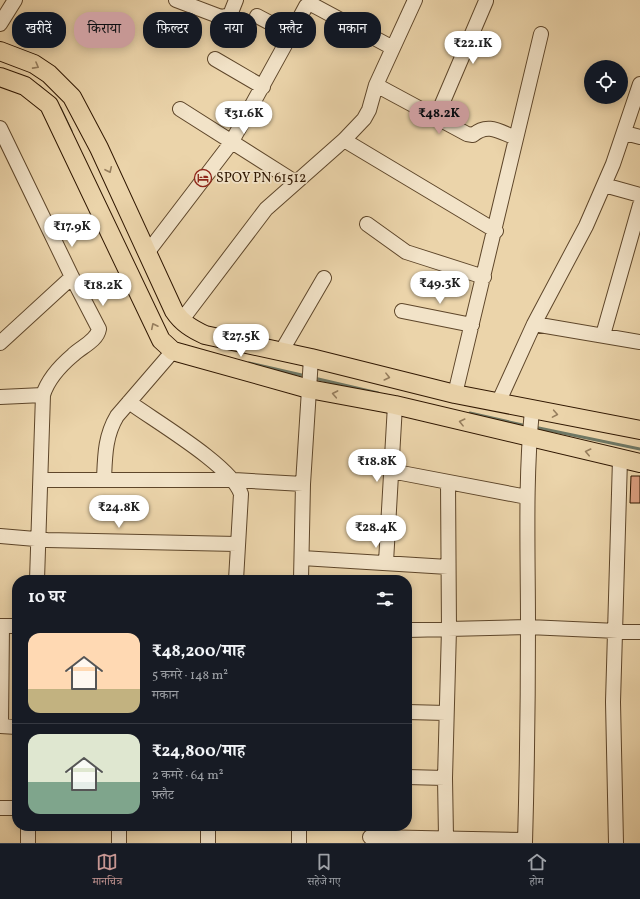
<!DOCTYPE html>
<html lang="hi">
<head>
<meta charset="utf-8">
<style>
	:root { --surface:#171b24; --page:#242831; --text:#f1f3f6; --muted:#9ea1a6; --line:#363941; --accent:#c59692 }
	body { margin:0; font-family:Vollkorn,"Noto Serif Devanagari",serif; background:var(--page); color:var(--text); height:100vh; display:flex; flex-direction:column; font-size:15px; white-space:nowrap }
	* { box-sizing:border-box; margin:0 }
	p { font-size:13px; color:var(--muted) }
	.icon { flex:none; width:22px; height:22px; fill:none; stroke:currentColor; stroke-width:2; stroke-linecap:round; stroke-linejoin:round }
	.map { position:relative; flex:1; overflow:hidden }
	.side { position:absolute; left:12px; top:575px; width:400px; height:256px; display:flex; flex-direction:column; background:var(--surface); border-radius:16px; box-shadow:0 2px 10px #0003 }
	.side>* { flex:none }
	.hud { position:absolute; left:12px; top:12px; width:400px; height:36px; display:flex; gap:8px }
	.controls { position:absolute; left:584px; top:60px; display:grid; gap:8px }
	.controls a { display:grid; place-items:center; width:44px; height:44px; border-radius:50%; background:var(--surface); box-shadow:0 2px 10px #0003; font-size:20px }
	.price { position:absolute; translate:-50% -34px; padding:0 9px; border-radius:14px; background:#fff; color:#222; font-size:13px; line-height:26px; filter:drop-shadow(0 1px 2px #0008) }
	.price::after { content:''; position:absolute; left:50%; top:24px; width:12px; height:9px; margin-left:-6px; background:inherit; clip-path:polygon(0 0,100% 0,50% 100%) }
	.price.on { background:var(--accent); color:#111 }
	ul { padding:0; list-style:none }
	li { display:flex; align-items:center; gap:12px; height:100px; padding:0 16px }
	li+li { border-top:1px solid var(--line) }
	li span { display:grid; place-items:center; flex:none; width:112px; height:80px; border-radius:12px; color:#555 }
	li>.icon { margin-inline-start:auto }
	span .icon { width:48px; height:48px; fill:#fffc; stroke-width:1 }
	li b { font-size:17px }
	h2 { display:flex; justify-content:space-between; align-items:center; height:48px; padding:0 16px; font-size:17px }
	.pill { padding:0 14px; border-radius:16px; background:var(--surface); box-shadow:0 2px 10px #0003; font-size:14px; line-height:36px }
	.pill.on { background:var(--accent); color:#111 }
	.tabs { display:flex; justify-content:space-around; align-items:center; height:56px; border-top:1px solid var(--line); background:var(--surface); font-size:11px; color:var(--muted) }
	.tabs a { display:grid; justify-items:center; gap:2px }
	.tabs .on { color:var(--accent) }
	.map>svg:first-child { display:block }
</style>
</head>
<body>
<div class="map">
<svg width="640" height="843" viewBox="0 0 640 843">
	<rect width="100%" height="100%" fill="#ebd4aa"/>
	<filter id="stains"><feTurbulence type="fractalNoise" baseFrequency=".005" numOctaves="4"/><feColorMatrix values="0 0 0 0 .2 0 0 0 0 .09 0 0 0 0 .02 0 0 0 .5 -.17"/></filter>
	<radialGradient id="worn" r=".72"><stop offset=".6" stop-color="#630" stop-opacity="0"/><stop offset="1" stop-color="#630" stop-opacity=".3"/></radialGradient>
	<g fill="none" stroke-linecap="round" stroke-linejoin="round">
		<path stroke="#6e7764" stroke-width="3" d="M39 86 48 94
			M60 108 71 131
			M249 363 306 376
			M314 378 378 393
			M470 413 527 426
			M534 427 640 449"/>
	</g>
	<path fill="#db9e7f" stroke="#2f1600" d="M631 476H640V503H630Z"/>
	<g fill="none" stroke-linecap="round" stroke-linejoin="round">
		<g stroke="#5e462a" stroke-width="16">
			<path id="minor" d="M176 0 221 17 230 15 236 0
				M0 24 15 0
				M291 34 306 6 311 4 393 48
				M215 59 263 87
				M376 85 467 134 473 135C488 122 500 132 516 138
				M180 109 295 182
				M436 118 486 1
				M0 128 72 277 0 343
				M625 133 640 137
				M344 140 496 231
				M604 185 640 195
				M367 224 406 252 484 277
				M147 253 231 143 291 34 257 16
				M402 311 472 325
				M181 321 266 209 344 140 364 119 369 110 376 85 415 0
				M534 324 640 342
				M603 335 640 205
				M281 352 324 278
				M455 394 541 34
				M0 397 43 395
				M499 401 534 324 586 226 613 164 640 84
				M129 402C155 421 232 466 241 494L236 580
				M391 471 527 497
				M104 479C105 456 105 436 117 416L173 351
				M41 480H234L303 484
				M0 536 47 540 237 544
				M302 558 448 567
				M386 562 395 405
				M37 580 43 395C48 379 60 366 73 355 81 347 97 341 99 329L72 277
				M301 580 303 484 311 358
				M0 626H17
				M407 630 528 627 640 632
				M407 712 446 713
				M0 726 17 727
				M1 726 2 626
				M407 777 445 778
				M0 808H17
				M28 826V843
				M119 826V843
				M370 837 525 840
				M446 837 445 778 449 629 448 483
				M208 843V826
				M299 843V826
				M525 843C527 771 528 697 528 625 528 553 525 482 532 410
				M616 843 613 702 620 459"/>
		</g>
		<g stroke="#2f1600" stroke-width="20">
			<path id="major" d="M0 51 34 64 49 74 72 97 99 148 174 311C182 323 192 329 205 335L311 358 455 394 640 430
				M0 77 25 86 49 105 161 340 173 351 309 389 395 405 640 463"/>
		</g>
		<use href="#minor" stroke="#f2e3c8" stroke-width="14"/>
		<use href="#major" stroke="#ebd4aa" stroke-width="18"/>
	</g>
	<defs><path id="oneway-chevron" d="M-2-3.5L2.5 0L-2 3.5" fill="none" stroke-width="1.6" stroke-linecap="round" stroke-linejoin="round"/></defs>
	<g stroke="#967e5e">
		<use href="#oneway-chevron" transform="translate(36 66) rotate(29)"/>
		<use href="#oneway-chevron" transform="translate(109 170) rotate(65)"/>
		<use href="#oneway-chevron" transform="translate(154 326) rotate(-116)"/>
		<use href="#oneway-chevron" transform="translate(387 377) rotate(14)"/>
		<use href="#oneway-chevron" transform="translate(335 394) rotate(-169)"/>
		<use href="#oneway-chevron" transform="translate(555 414) rotate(10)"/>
		<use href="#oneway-chevron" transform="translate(462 422) rotate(-166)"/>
		<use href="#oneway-chevron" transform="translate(588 452) rotate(-167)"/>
	</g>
	<defs>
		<g id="hotel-ring" transform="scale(0.9)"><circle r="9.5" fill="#f2e3c8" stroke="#8f2418" stroke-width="1.5"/><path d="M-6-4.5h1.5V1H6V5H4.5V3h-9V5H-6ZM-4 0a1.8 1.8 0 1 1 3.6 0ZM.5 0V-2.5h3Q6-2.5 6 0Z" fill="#8f2418"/></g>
	</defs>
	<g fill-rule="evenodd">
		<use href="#hotel-ring" x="203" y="178"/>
	</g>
	<g text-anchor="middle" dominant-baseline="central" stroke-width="3.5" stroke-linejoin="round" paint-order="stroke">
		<g font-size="14" fill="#2f1600" stroke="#f2e3c8" text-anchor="start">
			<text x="216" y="178">SPOY PN 61512</text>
		</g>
	</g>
	<rect width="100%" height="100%" filter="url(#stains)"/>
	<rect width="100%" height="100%" fill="url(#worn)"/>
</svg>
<div class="controls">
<a><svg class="icon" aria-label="locate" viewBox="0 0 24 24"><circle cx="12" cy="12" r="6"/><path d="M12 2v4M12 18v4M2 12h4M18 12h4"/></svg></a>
</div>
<b class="price" style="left:473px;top:65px">₹22.1K</b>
<b class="price" style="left:244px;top:135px">₹31.6K</b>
<b class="price on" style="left:439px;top:135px">₹48.2K</b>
<b class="price" style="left:72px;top:248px">₹17.9K</b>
<b class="price" style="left:440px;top:305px">₹49.3K</b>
<b class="price" style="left:103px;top:307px">₹18.2K</b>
<b class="price" style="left:241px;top:358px">₹27.5K</b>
<b class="price" style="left:377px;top:483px">₹18.8K</b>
<b class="price" style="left:119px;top:529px">₹24.8K</b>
<b class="price" style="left:376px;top:549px">₹28.4K</b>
<div class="hud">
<a class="pill">खरीदें</a>
<a class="pill on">किराया</a>
<a class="pill">फ़िल्टर</a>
<a class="pill">नया</a>
<a class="pill">फ़्लैट</a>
<a class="pill">मकान</a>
</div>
<section class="side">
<h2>10 घर<svg class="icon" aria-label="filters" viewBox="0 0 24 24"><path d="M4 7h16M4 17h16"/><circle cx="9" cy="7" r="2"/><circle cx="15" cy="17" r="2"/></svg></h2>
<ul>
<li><span style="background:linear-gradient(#ffd9b3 70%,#c2b280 0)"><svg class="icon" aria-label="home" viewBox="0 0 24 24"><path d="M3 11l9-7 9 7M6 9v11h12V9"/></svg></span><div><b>₹48,200/माह</b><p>5 कमरे · 148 m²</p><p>मकान</p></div></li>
<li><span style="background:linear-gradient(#dfe7d0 60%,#7fa58c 0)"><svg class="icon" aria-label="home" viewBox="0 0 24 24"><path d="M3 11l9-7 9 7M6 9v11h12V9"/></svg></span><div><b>₹24,800/माह</b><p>2 कमरे · 64 m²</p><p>फ़्लैट</p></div></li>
</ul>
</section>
</div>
<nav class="tabs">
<a class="on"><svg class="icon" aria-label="map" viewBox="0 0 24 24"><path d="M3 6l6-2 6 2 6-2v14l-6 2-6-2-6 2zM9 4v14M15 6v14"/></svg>मानचित्र</a>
<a><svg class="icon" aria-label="saved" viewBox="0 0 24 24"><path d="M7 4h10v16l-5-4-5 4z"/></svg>सहेजे गए</a>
<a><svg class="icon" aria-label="home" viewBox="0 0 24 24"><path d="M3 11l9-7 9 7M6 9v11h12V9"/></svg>होम</a>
</nav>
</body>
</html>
